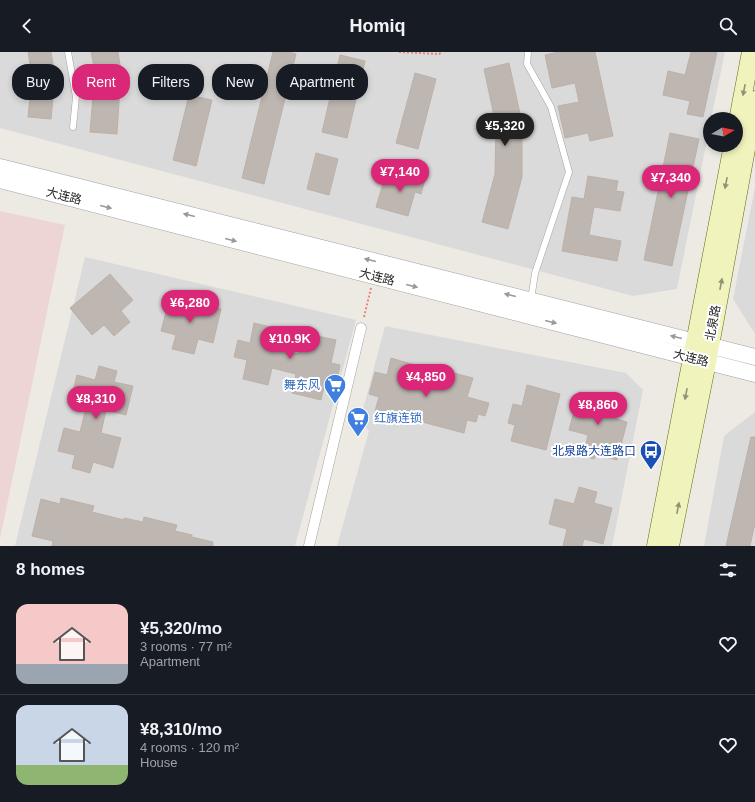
<!DOCTYPE html>
<html lang="en">
<head>
<meta charset="utf-8">
<style>
	:root { --surface:#171b24; --page:#20242c; --text:#f1f3f6; --muted:#9ea1a6; --line:#363941; --accent:#db2777 }
	body { margin:0; font-family:Helvetica,"Noto Sans SC",sans-serif; background:var(--page); color:var(--text); height:100vh; display:flex; flex-direction:column; font-size:15px; white-space:nowrap }
	* { box-sizing:border-box; margin:0 }
	p { font-size:13px; color:var(--muted) }
	.icon { flex:none; width:22px; height:22px; fill:none; stroke:currentColor; stroke-width:2; stroke-linecap:round; stroke-linejoin:round }
	.map { position:relative; height:494px; overflow:hidden }
	.panel { display:flex; flex-direction:column; background:var(--surface); flex:1 }
	.panel>* { flex:none }
	.guide { position:absolute; left:12px; top:12px; width:400px; height:36px; display:flex; gap:8px }
	.needle { width:26px; rotate:80deg }
	.fabs { position:absolute; left:703px; top:60px; display:grid; gap:8px }
	.fabs a { display:grid; place-items:center; width:40px; height:40px; border-radius:50%; background:var(--surface); box-shadow:0 2px 6px #0003; font-size:20px }
	.price { position:absolute; translate:-50% -34px; padding:0 9px; border-radius:14px; background:var(--accent); color:#fff; font-size:13px; line-height:26px; filter:drop-shadow(0 1px 2px #0008) }
	.price::after { content:''; position:absolute; left:50%; top:24px; width:12px; height:9px; margin-left:-6px; background:inherit; clip-path:polygon(0 0,100% 0,50% 100%) }
	.price.active { background:#222; color:#fff }
	ul { padding:0; list-style:none }
	li { display:flex; align-items:center; gap:12px; height:100px; padding:0 16px }
	li+li { border-top:1px solid var(--line) }
	li span { display:grid; place-items:center; flex:none; width:112px; height:80px; border-radius:12px; color:#555 }
	li>.icon { margin-inline-start:auto }
	span .icon { width:48px; height:48px; fill:#fffc; stroke-width:1 }
	li b { font-size:17px }
	h2 { display:flex; justify-content:space-between; align-items:center; height:48px; padding:0 16px; font-size:17px }
	.tag { padding:0 14px; border-radius:16px; background:var(--surface); box-shadow:0 2px 6px #0003; font-size:14px; line-height:36px }
	.tag.active { background:var(--accent); color:#fff }
	header { display:flex; justify-content:space-between; align-items:center; height:52px; padding:0 16px; background:var(--surface); font-size:18px; font-weight:700 }
	.map>svg:first-child { display:block }
</style>
</head>
<body>
<header><svg class="icon" aria-label="back" viewBox="0 0 24 24"><path d="M15 5l-7 7 7 7"/></svg>Homiq<svg class="icon" aria-label="search" viewBox="0 0 24 24"><circle cx="10" cy="10" r="6"/><path d="M15 15l6 6"/></svg></header>
<div class="map">
<svg width="755" height="494" viewBox="0 0 755 494">
	<rect width="100%" height="100%" fill="#edeae4"/>
	<path fill="#dbdada" d="M0 0H725L711 67H710V73L677 237 633 244 0 76Z
		M755 135V282L733 247Z
		M85 205 356 268 295 494H15Z
		M385 274 626 321 643 338 612 494H337L369 379 360 369Z
		M755 360V494H704L724 384Z"/>
	<path fill="#edd5d5" d="M0 159 65 173 0 487Z"/>
	<path fill="#bdb6b1" stroke="#bdb1a8" d="M28 0H51L55 24 51 67 28 65 32 25Z
		M91 0H118L121 19 117 82 90 80 95 20Z
		M273 0H289L296 2 264 132 242 126Z
		M558 0H595L613 84 590 89 588 81 565 86 558 54 579 50 575 31 552 36 545 3Z
		M691 0H717L703 65 687 62 690 49 663 43 668 19 685 23Z
		M340 3 365 9 347 86 322 80Z
		M509 11 522 71V125L508 177 482 170 495 122 496 73 484 17Z
		M415 21 436 27 418 97 396 91Z
		M189 43 212 48 196 114 173 108Z
		M670 81 699 87 672 214 644 208Z
		M316 101 338 107 329 143 307 137Z
		M408 119 426 124 421 142 415 140 408 164 376 155 385 125 405 130Z
		M588 124 618 129 616 139 624 140 620 159 594 155 589 183 621 189 617 209 562 199 572 145 584 147Z
		M110 222 133 248 121 259 130 270 114 284 104 273 92 283 70 256Z
		M170 245 221 257 213 291 198 287 194 302 172 297 176 283 161 279Z
		M254 271 283 278 279 298 298 302 303 281 336 288 331 311 340 313 336 333 325 331 321 348 292 341 296 322 272 316 268 333 243 327 247 308 234 305 238 288 250 291Z
		M391 306 418 314 413 331 441 338 446 319 473 326 467 345 489 351 485 364 478 362 476 370 467 368 464 381 411 367 410 369 375 359 379 345 369 342 375 320 387 323Z
		M99 314 117 319 114 330 133 334 126 363 106 358 101 381 121 386 113 416 93 410 90 421 72 416 75 403 58 399 64 376 80 380 87 352 71 347 77 323 95 328Z
		M527 333 560 342 546 398 511 389 515 373 508 371 513 352 522 354Z
		M579 340 618 350 614 366 627 370 617 408 596 402 594 407 583 404 588 383 569 378Z
		M751 385H755V471L750 494H726Z
		M579 435 597 440 594 451 612 456 603 492 584 487 582 494H563L567 477 549 472 555 447 574 452Z
		M61 446 94 454 92 460 124 468V466L143 470 144 465 177 473 175 479 192 483V485L213 490V494H52L53 489 32 484 41 447 60 452Z"/>
	<g fill="none" stroke-linecap="round" stroke-linejoin="round">
		<g stroke="#a1a1a1" stroke-width="7">
			<path id="service" d="M68 0 76 45 73 75
				M528 0 527 12 551 55 569 120 535 221 531 248"/>
		</g>
		<g stroke="#a1a1a1" stroke-width="11">
			<path id="pedestrian" d="M309 494 361 276"/>
		</g>
		<g stroke="#a1a1a1" stroke-width="17">
			<path id="tertiary" d="M0 115 755 305
				M0 128 755 322"/>
		</g>
		<g stroke="#60690f" stroke-width="19">
			<path id="secondary" d="M736 79 751 0
				M656 494 733 93
				M670 494 707 310 755 48"/>
		</g>
		<path stroke="#eb8277" stroke-width="2" stroke-dasharray="2 2" stroke-linecap="butt" d="M399 0 439 2 442 0
			M364 265 371 236"/>
		<use href="#service" stroke="#fff" stroke-width="6"/>
		<use href="#pedestrian" stroke="#fff" stroke-width="10"/>
		<use href="#tertiary" stroke="#fff" stroke-width="16"/>
		<use href="#secondary" stroke="#f0f3bc" stroke-width="18"/>
	</g>
	<defs><path id="oneway-solid" d="M-6-.8H1V-3.2L6.5 0L1 3.2V.8H-6Z"/></defs>
	<g fill="#919374">
		<use href="#oneway-solid" transform="translate(744 38) rotate(101)"/>
		<use href="#oneway-solid" transform="translate(726 131) rotate(101)"/>
		<use href="#oneway-solid" transform="translate(721 232) rotate(-79)"/>
		<use href="#oneway-solid" transform="translate(686 342) rotate(101)"/>
		<use href="#oneway-solid" transform="translate(678 456) rotate(-79)"/>
	</g>
	<g fill="#999">
		<use href="#oneway-solid" transform="translate(106 155) rotate(14)"/>
		<use href="#oneway-solid" transform="translate(189 163) rotate(-166)"/>
		<use href="#oneway-solid" transform="translate(231 188) rotate(14)"/>
		<use href="#oneway-solid" transform="translate(370 208) rotate(-166)"/>
		<use href="#oneway-solid" transform="translate(412 234) rotate(14)"/>
		<use href="#oneway-solid" transform="translate(510 243) rotate(-166)"/>
		<use href="#oneway-solid" transform="translate(551 270) rotate(14)"/>
		<use href="#oneway-solid" transform="translate(676 285) rotate(-166)"/>
	</g>
	<defs>
		<g id="supermarket-pin" transform="scale(1.15)"><path d="M0 17L-7.5 6A9.5 9.5 0 1 1 7.5 6Z" fill="#3f7fe0" stroke="#fff"/><path d="M-6-5.5h2.5l.6 2H6L4.5 2H-2.5L-4.4-4H-6ZM-1.5 3.2a1.3 1.3 0 1 0 .1 0ZM3 3.2a1.3 1.3 0 1 0 .1 0Z" fill="#fff"/></g>
		<g id="bus-pin" transform="scale(1.15)"><path d="M0 17L-7.5 6A9.5 9.5 0 1 1 7.5 6Z" fill="#1a4fb4" stroke="#fff"/><path d="M-5-6H5V4H4V6H2V4H-2V6H-4V4H-5ZM-3.5-4V0h7V-4ZM-3.5 1.2v1.5H-2V1.2ZM2 1.2v1.5H3.5V1.2Z" fill="#fff"/></g>
	</defs>
	<g fill-rule="evenodd">
		<use href="#supermarket-pin" x="335" y="333"/>
		<use href="#supermarket-pin" x="358" y="366"/>
		<use href="#bus-pin" x="651" y="399"/>
	</g>
	<g text-anchor="middle" dominant-baseline="central" stroke-width="4" stroke-linejoin="round" paint-order="stroke">
		<g font-size="12" fill="#1d1d1d" stroke="#fff">
			<text transform="translate(64 144) rotate(14)">大连路</text>
			<text transform="translate(377 225) rotate(14)">大连路</text>
			<text transform="translate(713 271) rotate(-79)">北泉路</text>
			<text transform="translate(691 306) rotate(14)">大连路</text>
		</g>
		<g font-size="12" fill="#366cbe" stroke="#fff" text-anchor="end">
			<text x="320" y="333">舞东风</text>
			<text x="374" y="366" text-anchor="start">红旗连锁</text>
		</g>
		<g font-size="12" fill="#164399" stroke="#fff" text-anchor="end">
			<text x="636" y="399">北泉路大连路口</text>
		</g>
	</g>
</svg>
<div class="fabs">
<a><svg class="needle" viewBox="-14 -14 28 28"><path d="M0-13l5 13h-10z" fill="#e53935"/><path d="M0 13l5-13h-10z" fill="#9ea1a6"/></svg></a>
</div>
<b class="price active" style="left:505px;top:95px">¥5,320</b>
<b class="price" style="left:400px;top:141px">¥7,140</b>
<b class="price" style="left:671px;top:147px">¥7,340</b>
<b class="price" style="left:190px;top:272px">¥6,280</b>
<b class="price" style="left:290px;top:308px">¥10.9K</b>
<b class="price" style="left:426px;top:346px">¥4,850</b>
<b class="price" style="left:96px;top:368px">¥8,310</b>
<b class="price" style="left:598px;top:374px">¥8,860</b>
<div class="guide">
<a class="tag">Buy</a>
<a class="tag active">Rent</a>
<a class="tag">Filters</a>
<a class="tag">New</a>
<a class="tag">Apartment</a>
</div>
</div>
<section class="panel">
<h2>8 homes<svg class="icon" aria-label="filters" viewBox="0 0 24 24"><path d="M4 7h16M4 17h16"/><circle cx="9" cy="7" r="2"/><circle cx="15" cy="17" r="2"/></svg></h2>
<ul>
<li><span style="background:linear-gradient(#f6c9c9 75%,#9aa5b1 0)"><svg class="icon" aria-label="home" viewBox="0 0 24 24"><path d="M3 11l9-7 9 7M6 9v11h12V9"/></svg></span><div><b>¥5,320/mo</b><p>3 rooms · 77 m²</p><p>Apartment</p></div><svg class="icon" aria-label="heart" viewBox="0 0 24 24"><path d="M12 20l-8-8c-3-5 5-10 8-4 3-6 11-1 8 4z"/></svg></li>
<li><span style="background:linear-gradient(#c9d6e8 75%,#8fb573 0)"><svg class="icon" aria-label="home" viewBox="0 0 24 24"><path d="M3 11l9-7 9 7M6 9v11h12V9"/></svg></span><div><b>¥8,310/mo</b><p>4 rooms · 120 m²</p><p>House</p></div><svg class="icon" aria-label="heart" viewBox="0 0 24 24"><path d="M12 20l-8-8c-3-5 5-10 8-4 3-6 11-1 8 4z"/></svg></li>
</ul>
</section>
</body>
</html>
